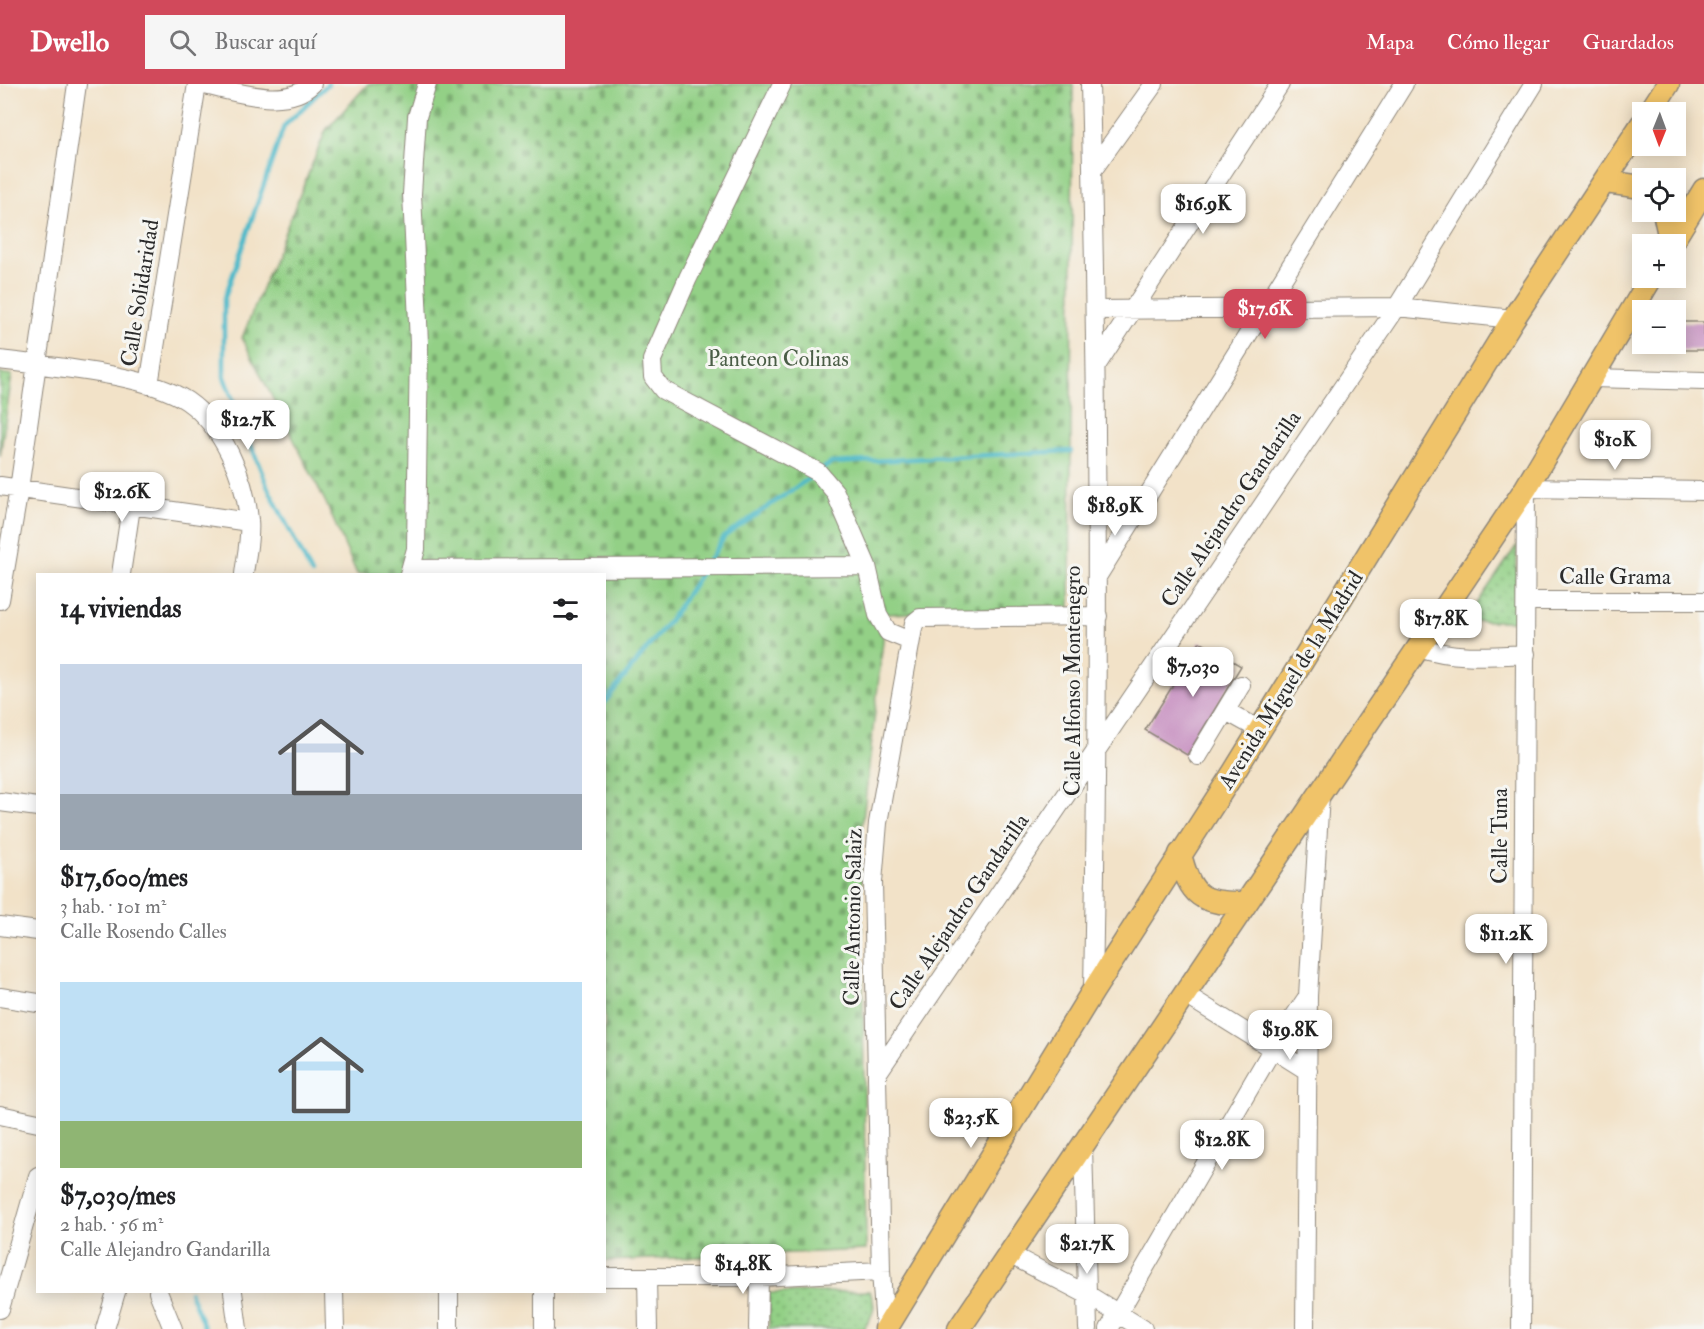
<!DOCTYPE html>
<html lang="es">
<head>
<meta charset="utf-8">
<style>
	:root { --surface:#fff; --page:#f6f6f6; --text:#202124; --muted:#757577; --accent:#d1495b }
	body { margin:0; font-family:"IM FELL Double Pica",serif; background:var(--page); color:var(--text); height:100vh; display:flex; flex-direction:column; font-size:22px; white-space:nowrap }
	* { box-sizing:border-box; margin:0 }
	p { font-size:20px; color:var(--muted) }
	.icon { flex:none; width:33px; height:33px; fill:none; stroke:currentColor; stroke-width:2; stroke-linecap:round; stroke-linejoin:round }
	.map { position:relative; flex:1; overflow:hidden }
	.details { position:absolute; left:36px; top:489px; width:570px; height:720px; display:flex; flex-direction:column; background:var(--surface); border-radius:0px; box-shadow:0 3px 15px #0003 }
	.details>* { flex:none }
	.needle { width:39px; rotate:181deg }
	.buttons { position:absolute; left:1632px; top:18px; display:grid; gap:12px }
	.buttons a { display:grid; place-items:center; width:54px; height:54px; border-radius:0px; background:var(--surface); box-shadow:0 3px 15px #0003; font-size:30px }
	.price { position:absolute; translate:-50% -51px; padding:0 14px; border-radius:12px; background:#fff; color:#222; font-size:20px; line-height:39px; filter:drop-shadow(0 2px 3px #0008) }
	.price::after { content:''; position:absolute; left:50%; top:36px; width:18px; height:14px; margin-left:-9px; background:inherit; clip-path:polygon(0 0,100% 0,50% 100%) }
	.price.selected { background:var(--accent); color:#fff }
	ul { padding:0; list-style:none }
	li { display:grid; align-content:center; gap:12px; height:318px; padding:0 24px }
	li span { display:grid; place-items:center; height:186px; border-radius:0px; color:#555 }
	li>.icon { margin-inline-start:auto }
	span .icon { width:108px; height:108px; fill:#fffc; stroke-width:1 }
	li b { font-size:26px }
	h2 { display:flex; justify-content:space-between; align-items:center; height:72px; padding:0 24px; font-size:26px }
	header { display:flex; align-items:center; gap:36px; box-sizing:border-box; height:84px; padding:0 30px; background:var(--accent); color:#fff }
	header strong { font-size:28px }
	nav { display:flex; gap:33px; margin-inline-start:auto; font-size:21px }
	.search { width:420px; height:54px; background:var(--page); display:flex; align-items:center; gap:15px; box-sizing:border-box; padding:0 21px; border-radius:0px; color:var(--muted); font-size:22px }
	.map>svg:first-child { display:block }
</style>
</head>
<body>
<header>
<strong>Dwello</strong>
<div class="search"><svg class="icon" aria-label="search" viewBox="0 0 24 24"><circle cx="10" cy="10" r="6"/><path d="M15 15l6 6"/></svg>Buscar aquí</div>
<nav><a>Mapa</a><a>Cómo llegar</a><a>Guardados</a></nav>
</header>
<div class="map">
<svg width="1704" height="1245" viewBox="0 0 1704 1245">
	<defs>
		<pattern id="green-dots" width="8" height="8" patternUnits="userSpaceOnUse" patternTransform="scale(1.5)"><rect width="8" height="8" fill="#93d086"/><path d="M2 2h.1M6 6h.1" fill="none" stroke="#78a96e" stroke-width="1.8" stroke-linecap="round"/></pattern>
		<pattern id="cemetery-stones" width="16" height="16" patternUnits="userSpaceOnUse" patternTransform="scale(1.5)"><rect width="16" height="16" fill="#93d086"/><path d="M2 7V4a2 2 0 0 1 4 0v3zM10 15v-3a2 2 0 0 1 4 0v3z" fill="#78a96e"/></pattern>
	</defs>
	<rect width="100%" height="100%" fill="#f6f6f2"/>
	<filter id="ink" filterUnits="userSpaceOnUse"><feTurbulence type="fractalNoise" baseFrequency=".0167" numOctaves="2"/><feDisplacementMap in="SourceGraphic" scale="12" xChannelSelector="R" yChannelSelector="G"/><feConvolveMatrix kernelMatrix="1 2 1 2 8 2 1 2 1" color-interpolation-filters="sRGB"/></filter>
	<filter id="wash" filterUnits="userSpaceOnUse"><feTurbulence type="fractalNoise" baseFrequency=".008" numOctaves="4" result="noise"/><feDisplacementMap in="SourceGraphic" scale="24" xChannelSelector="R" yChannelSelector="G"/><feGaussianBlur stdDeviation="1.35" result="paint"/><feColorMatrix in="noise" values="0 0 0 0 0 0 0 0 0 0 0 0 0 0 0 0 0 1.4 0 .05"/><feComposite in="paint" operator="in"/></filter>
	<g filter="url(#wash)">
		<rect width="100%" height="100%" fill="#f2e2c8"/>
		<path fill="url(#green-dots)" stroke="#5f7e58" stroke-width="1.5" d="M0 289 12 291 0 373Z
			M1517 461 1516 537H1465Z
			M869 1207C878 1222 873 1231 864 1245H769V1209Z"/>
		<path fill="url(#cemetery-stones)" stroke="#5f7e58" stroke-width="1.5" d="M368 0H1073L1070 523 886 530 861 753 866 1166 605 1177 604 490H357L326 419 242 254 326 46Z"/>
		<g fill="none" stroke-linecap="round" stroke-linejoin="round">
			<path stroke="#4db9c9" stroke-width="4.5" d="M821 386 831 379 1071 367
				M708 478 725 452 814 391
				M312 490 268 404 224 293V216L284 42 328 0
				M604 619 672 533 702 487
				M190 1208 205 1245"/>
		</g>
		<g id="blocks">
			<path fill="#c791c1" d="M1676 238H1704V266H1676Z
				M1200 558 1241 582 1187 671 1145 646Z"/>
		</g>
	</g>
	<g filter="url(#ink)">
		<use href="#blocks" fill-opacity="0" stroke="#8e867a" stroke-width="1.5"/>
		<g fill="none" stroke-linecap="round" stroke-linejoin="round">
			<g stroke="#8e867a" stroke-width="20">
				<path id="minor" d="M199 0C232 6 285 27 312 0
					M782 0 688 194 652 276 653 293 663 306 818 388 835 408 867 482 878 531 888 548 910 557
					M1090 0C1098 302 1099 604 1093 907
					M1092 87 1154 0
					M1096 226 1397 223 1513 235
					M0 276C51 283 145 289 187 317 223 342 245 394 249 436 251 453 246 473 244 490
					M1096 282 1280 0
					M1592 294 1704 297
					M149 301 197 0
					M0 402 249 438
					M413 485 867 482
					M121 490 131 423
					M409 490 416 465 419 259 412 110 417 33 427 0
					M1097 493 1404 0
					M0 516 19 405 77 0
					M1526 517H1704
					M1419 563C1454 575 1489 572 1526 570
					M1226 627 1260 646
					M1198 672 1241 601
					M0 718 38 723
					M0 842 38 847
					M1186 911 1308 987
					M0 913 38 919
					M877 990 1397 223 1534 0
					M0 1031 38 1039
					M1083 1062 1088 1245
					M1011 1171 1088 1211 1143 1245
					M604 1193H759L881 1187
					M647 1193 648 1245
					M158 1208 173 1245
					M233 1208 238 1245
					M334 1208 335 1245
					M544 1208V1245
					M0 1225 38 1092
					M105 1245 116 1208
					M449 1245V1208
					M758 1245 759 1193
					M885 1245 881 1187 873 798 878 739 914 539 920 534 1098 532
					M1109 1245 1273 964 1308 912
					M1305 1245 1308 912 1320 711
					M1521 1245 1526 404 1704 407"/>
			</g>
			<g stroke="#8e867a" stroke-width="25">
				<path id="major" d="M1650 28 1668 0
					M1606 98 1642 103
					M1664 128 1671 160
					M1671 160 1704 106
					M1180 770C1190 812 1201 820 1244 819
					M886 1245 1093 907 1234 688 1513 235 1642 40
					M959 1245 1526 404 1651 194"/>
			</g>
			<use href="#minor" stroke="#fff" stroke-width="18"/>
			<use href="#major" stroke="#f0c369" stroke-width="22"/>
		</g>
	</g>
	<g text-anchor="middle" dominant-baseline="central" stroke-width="6" stroke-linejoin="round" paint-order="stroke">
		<g font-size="22" fill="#2b2b2b" stroke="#f6f6f2">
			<text transform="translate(140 209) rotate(-81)">Calle Solidaridad</text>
			<text transform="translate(1231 425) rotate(-56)">Calle Alejandro Gandarilla</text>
			<text x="1615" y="493">Calle Grama</text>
			<text transform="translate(1291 596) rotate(-58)">Avenida Miguel de la Madrid</text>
			<text transform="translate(1073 597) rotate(-90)">Calle Alfonso Montenegro</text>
			<text transform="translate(1500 752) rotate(-90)">Calle Tuna</text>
			<text transform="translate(959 828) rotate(-56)">Calle Alejandro Gandarilla</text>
			<text transform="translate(853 833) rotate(-89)">Calle Antonio Salaiz</text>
		</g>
		<g font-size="22" fill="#4a5d46" stroke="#f6f6f2">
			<text x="778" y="275">Panteon Colinas</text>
		</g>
	</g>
</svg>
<div class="buttons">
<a><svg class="needle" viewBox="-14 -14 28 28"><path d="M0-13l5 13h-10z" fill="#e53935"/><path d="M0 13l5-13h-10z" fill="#757577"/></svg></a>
<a><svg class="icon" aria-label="locate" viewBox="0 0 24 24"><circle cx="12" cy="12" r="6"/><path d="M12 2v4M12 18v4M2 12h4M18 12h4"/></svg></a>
<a>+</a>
<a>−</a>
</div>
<b class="price" style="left:1203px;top:151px">$16.9K</b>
<b class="price selected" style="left:1265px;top:256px">$17.6K</b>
<b class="price" style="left:248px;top:367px">$12.7K</b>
<b class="price" style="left:1615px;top:387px">$10K</b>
<b class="price" style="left:122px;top:439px">$12.6K</b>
<b class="price" style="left:1115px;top:453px">$18.9K</b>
<b class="price" style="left:1441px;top:566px">$17.8K</b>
<b class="price" style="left:1193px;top:614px">$7,030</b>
<b class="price" style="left:1506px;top:881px">$11.2K</b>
<b class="price" style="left:1290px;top:977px">$19.8K</b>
<b class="price" style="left:971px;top:1065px">$23.5K</b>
<b class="price" style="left:1222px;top:1087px">$12.8K</b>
<b class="price" style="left:1087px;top:1191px">$21.7K</b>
<b class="price" style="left:743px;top:1211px">$14.8K</b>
<section class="details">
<h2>14 viviendas<svg class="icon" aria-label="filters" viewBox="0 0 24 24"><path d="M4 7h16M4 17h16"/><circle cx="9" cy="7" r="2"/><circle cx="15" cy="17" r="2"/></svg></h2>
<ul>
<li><span style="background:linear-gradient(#c9d6e8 70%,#9aa5b1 0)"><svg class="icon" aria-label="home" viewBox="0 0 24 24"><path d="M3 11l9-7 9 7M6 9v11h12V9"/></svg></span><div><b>$17,600/mes</b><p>3 hab. · 101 m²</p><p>Calle Rosendo Calles</p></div></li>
<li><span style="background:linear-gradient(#bfe0f5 75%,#8fb573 0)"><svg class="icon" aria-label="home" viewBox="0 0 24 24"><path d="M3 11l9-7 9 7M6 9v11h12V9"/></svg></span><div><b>$7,030/mes</b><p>2 hab. · 56 m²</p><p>Calle Alejandro Gandarilla</p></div></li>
</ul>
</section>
</div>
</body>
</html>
